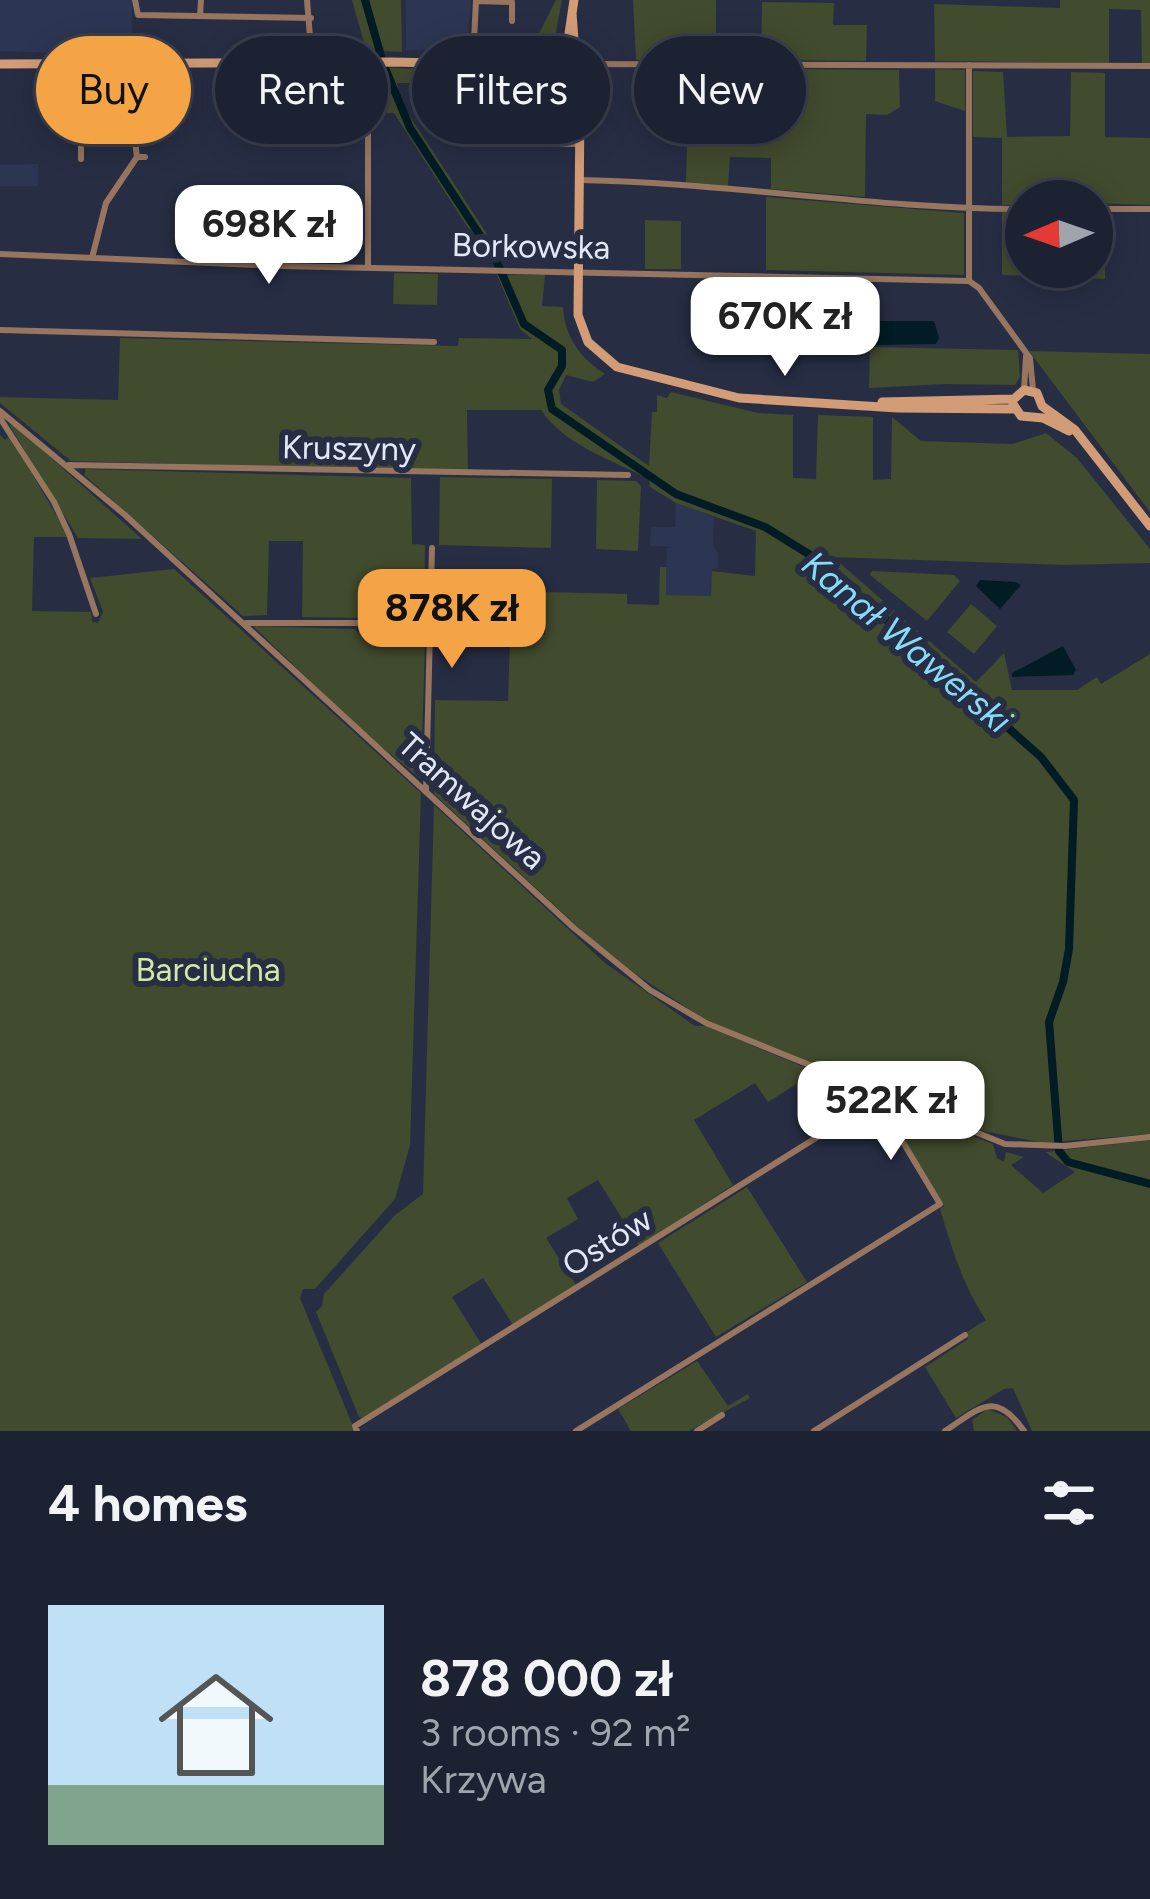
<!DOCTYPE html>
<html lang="en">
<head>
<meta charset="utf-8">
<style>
	:root { --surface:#1d2233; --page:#252a3b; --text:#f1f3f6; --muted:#a0a4ac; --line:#3b3f4e; --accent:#f4a444 }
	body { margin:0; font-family:Figtree,sans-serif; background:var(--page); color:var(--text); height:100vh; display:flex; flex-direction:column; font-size:45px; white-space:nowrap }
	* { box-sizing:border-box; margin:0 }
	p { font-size:39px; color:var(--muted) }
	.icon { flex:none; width:66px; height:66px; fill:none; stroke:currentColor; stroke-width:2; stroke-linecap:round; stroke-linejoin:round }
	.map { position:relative; height:1431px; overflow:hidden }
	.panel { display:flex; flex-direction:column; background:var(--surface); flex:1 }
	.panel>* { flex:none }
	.banner { position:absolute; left:36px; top:36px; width:1080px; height:108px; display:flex; gap:24px }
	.needle { width:78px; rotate:268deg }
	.buttons { position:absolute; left:1005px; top:180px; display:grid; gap:24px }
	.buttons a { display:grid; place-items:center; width:108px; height:108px; border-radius:50%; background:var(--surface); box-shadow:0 6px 30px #0003,0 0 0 3px var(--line); font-size:60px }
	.price { position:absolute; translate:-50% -102px; padding:0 27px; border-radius:24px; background:#fff; color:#222; font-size:39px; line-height:78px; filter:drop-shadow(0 3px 6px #0008) }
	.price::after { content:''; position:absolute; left:50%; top:72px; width:36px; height:27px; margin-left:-18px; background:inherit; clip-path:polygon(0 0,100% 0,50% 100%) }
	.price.active { background:var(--accent); color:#111 }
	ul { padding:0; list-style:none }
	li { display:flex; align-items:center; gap:36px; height:300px; padding:0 48px }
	li span { display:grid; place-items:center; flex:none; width:336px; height:240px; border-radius:0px; color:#555 }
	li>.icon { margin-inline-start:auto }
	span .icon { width:144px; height:144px; fill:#fffc; stroke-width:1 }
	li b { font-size:51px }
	h2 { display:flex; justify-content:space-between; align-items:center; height:144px; padding:0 48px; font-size:51px }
	.chip { padding:0 42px; border-radius:54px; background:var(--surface); box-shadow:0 6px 30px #0003,0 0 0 3px var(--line); font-size:42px; line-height:108px }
	.chip.active { background:var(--accent); color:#111 }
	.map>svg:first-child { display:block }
</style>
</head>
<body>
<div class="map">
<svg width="1150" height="1431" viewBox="0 0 1150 1431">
	<rect width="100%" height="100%" fill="#272e44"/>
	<path fill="#2c3652" d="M0 0H132V56L0 51Z
		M406 0H471L467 49 406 50Z
		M38 164V186H0V165Z
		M676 503 714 517 713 546 718 553V568L712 569V596L665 595 667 548 675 547 650 546 651 527H675Z"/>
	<path fill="#414b2d" d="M352 0H401L402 52 366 50Z
		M556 0H562L552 52 535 54 533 45Z
		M633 0H716V60H636Z
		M1060 0H1150V63H1142L1141 10 1109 9V63L935 61 934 4 1060 8Z
		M762 2 834 3 833 25H867L866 61 761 60Z
		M373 67 443 70 433 74 430 83H397L403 106 491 240 501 263 490 262 394 113H384Z
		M689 68 899 70 900 107 887 115 866 114 865 197 771 189V158L730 157 728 186 686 182Z
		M935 69 965 70V111L935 101Z
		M973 71 1003 72 1007 137 1070 136 1071 72 1105 73V137L1150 138V205L1026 201V205H1002V138L973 137Z
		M766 197 964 213V275L766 270Z
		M1002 212H1026V267H1092V213H1105V279L1002 275Z
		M645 220 681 221V269H645Z
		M394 273 438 274 437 305 393 304Z
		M497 275H545L542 306 563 307C565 337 580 358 605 374L593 382 566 375 559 390 561 404 649 466 652 412H657V395L667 398 671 392 758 413 793 415V478L816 479 818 415 873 417V480L891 479 892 417 921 441 1013 444 1046 433 1077 458 1150 549V563L1063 565 833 557 976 682 1004 653 1012 690H1077L1097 677 1101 684 1150 654V1134L1043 1143 969 1128 704 1019 634 973 590 938 434 794 435 700 508 701 510 635H545L544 592 627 594V604L659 605 660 567H666V595L711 596 712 571 755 576 756 531 676 503 650 487 649 479C615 462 563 444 541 410H467L468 470 446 471 71 461 0 403V397L118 400 120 338 458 346 459 338 532 339 520 329Z
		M870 347 1018 350 1020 377 1015 385 945 384 869 388Z
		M1029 351 1150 354V512Z
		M11 422 142 539 78 538 10 426Z
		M0 435 5 440 10 436 69 537H34L32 611 91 612 92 622 98 623 103 612 90 578 174 569 421 793 410 1145 395 1199 315 1289H303L300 1298 355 1431H0Z
		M86 469 411 478 412 544 425 545 424 619 302 617 303 541H269L267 615 243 616 84 475Z
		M440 477 552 479 551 548 439 545Z
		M597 480 636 481 641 486 638 551 596 549Z
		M872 571 954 575 960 581 927 621 870 575Z
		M971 604 997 626 974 654 947 632Z
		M253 626 354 629 359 633 425 644 421 779 361 730Z
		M434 805 605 963 695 1026H706L816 1072 768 1102 755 1083 694 1120 733 1185 639 1246 598 1180 567 1198 578 1219 546 1238 576 1285 513 1325 483 1278 452 1297 482 1345 365 1418 359 1417 316 1312 322 1306 324 1294 395 1215 423 1194Z
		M890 1105 993 1144 997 1158 1004 1162 1006 1152 1024 1157 1011 1165 1043 1193 1075 1172 1045 1152 1150 1140V1431H1032L1013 1388 1004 1389 956 1418 925 1367 968 1339 965 1333 986 1320C963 1286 952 1249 940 1209L944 1206 886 1108Z
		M747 1187 807 1282 716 1337 658 1243Z
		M697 1361 728 1406 748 1394 750 1398 689 1431H631L618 1409Z
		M988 1409 1007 1417 1017 1431H974L972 1420Z"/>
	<path fill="#011c25" d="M879 321H934L939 338 936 344 874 345 869 334Z
		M980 580 1016 582 1021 585 1000 609 976 586Z
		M1063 646 1076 670 1073 675 1012 677V673Z"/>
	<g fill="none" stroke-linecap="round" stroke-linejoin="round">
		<path stroke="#011c25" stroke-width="8" d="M365 0 381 56
			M385 68 410 128 496 260 524 324 562 350V366L548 390 552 409 676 494 765 527 820 561 1041 757 1074 800 1069 949 1063 982 1049 1022 1059 1151 1068 1162 1150 1184"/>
		<path stroke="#97755e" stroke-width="6" d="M135 0 138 15 311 18
			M307 0 312 61
			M476 1 512 2V21
			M200 16 201 0
			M473 62 476 0
			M359 63 368 111V268
			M584 64 1150 66
			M120 114 132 118 137 157
			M64 115 120 114 118 65
			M479 143 579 144
			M81 159V115
			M581 180C730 183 877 209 1026 209
			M1092 209H1150
			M0 254 282 266 969 281 979 288 1030 358 1033 390
			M92 258 106 203 137 157H145
			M969 281V65
			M0 330 434 342
			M1024 390 1026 356
			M0 411 125 515 574 928 650 990 706 1023 1005 1144 1065 1146 1150 1137
			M0 418 54 502 69 534 96 614
			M69 465 628 475
			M246 623H430
			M426 792 432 548
			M357 1431 355 1426 883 1096
			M576 1431 940 1204 877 1099
			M697 1431 722 1415
			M814 1431 965 1335
			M945 1431C980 1408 995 1389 1024 1431"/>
		<path stroke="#d29c76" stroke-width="9" d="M572 13 575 53 584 64 576 77
			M566 54 574 0
			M0 64 391 62 533 65 558 70
			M534 64 558 61
			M576 77 580 110 578 315 588 342 617 367 739 398 898 408 1014 409
			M567 78 578 115
			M1014 399 1024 390 1037 393 1042 406 1075 430 1150 526
			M882 402 1014 399
			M1013 404 1021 416 1043 418 1069 431"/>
	</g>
	<g text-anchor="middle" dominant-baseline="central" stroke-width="12" stroke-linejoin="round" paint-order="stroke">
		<g font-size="33" fill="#e2e8f7" stroke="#272e44">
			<text transform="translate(531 246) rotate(1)">Borkowska</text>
			<text transform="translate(349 448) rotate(1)">Kruszyny</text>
			<text transform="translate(472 801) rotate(42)">Tramwajowa</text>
			<text transform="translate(607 1242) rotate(-32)">Ostów</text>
		</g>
		<g font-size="33" fill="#d1e9a5" stroke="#272e44">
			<text x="208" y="969">Barciucha</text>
		</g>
		<g font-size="36" font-style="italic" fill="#86dbf9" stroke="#272e44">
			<text transform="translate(907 642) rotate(40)">Kanał Wawerski</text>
		</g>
	</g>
</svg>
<div class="buttons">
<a><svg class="needle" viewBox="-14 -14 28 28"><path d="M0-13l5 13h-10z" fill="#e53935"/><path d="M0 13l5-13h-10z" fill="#a0a4ac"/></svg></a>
</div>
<b class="price" style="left:269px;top:287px">698K zł</b>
<b class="price" style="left:785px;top:379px">670K zł</b>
<b class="price active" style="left:452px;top:671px">878K zł</b>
<b class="price" style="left:891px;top:1163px">522K zł</b>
<div class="banner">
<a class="chip active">Buy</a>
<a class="chip">Rent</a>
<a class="chip">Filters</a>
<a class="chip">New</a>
</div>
</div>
<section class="panel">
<h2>4 homes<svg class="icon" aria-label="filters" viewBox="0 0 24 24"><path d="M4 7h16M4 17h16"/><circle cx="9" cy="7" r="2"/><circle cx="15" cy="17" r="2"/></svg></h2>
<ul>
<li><span style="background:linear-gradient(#bfe0f5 75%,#7fa58c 0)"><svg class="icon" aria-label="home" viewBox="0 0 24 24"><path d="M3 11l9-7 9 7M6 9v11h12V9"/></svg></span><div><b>878 000 zł</b><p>3 rooms · 92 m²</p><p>Krzywa</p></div></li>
</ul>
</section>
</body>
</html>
